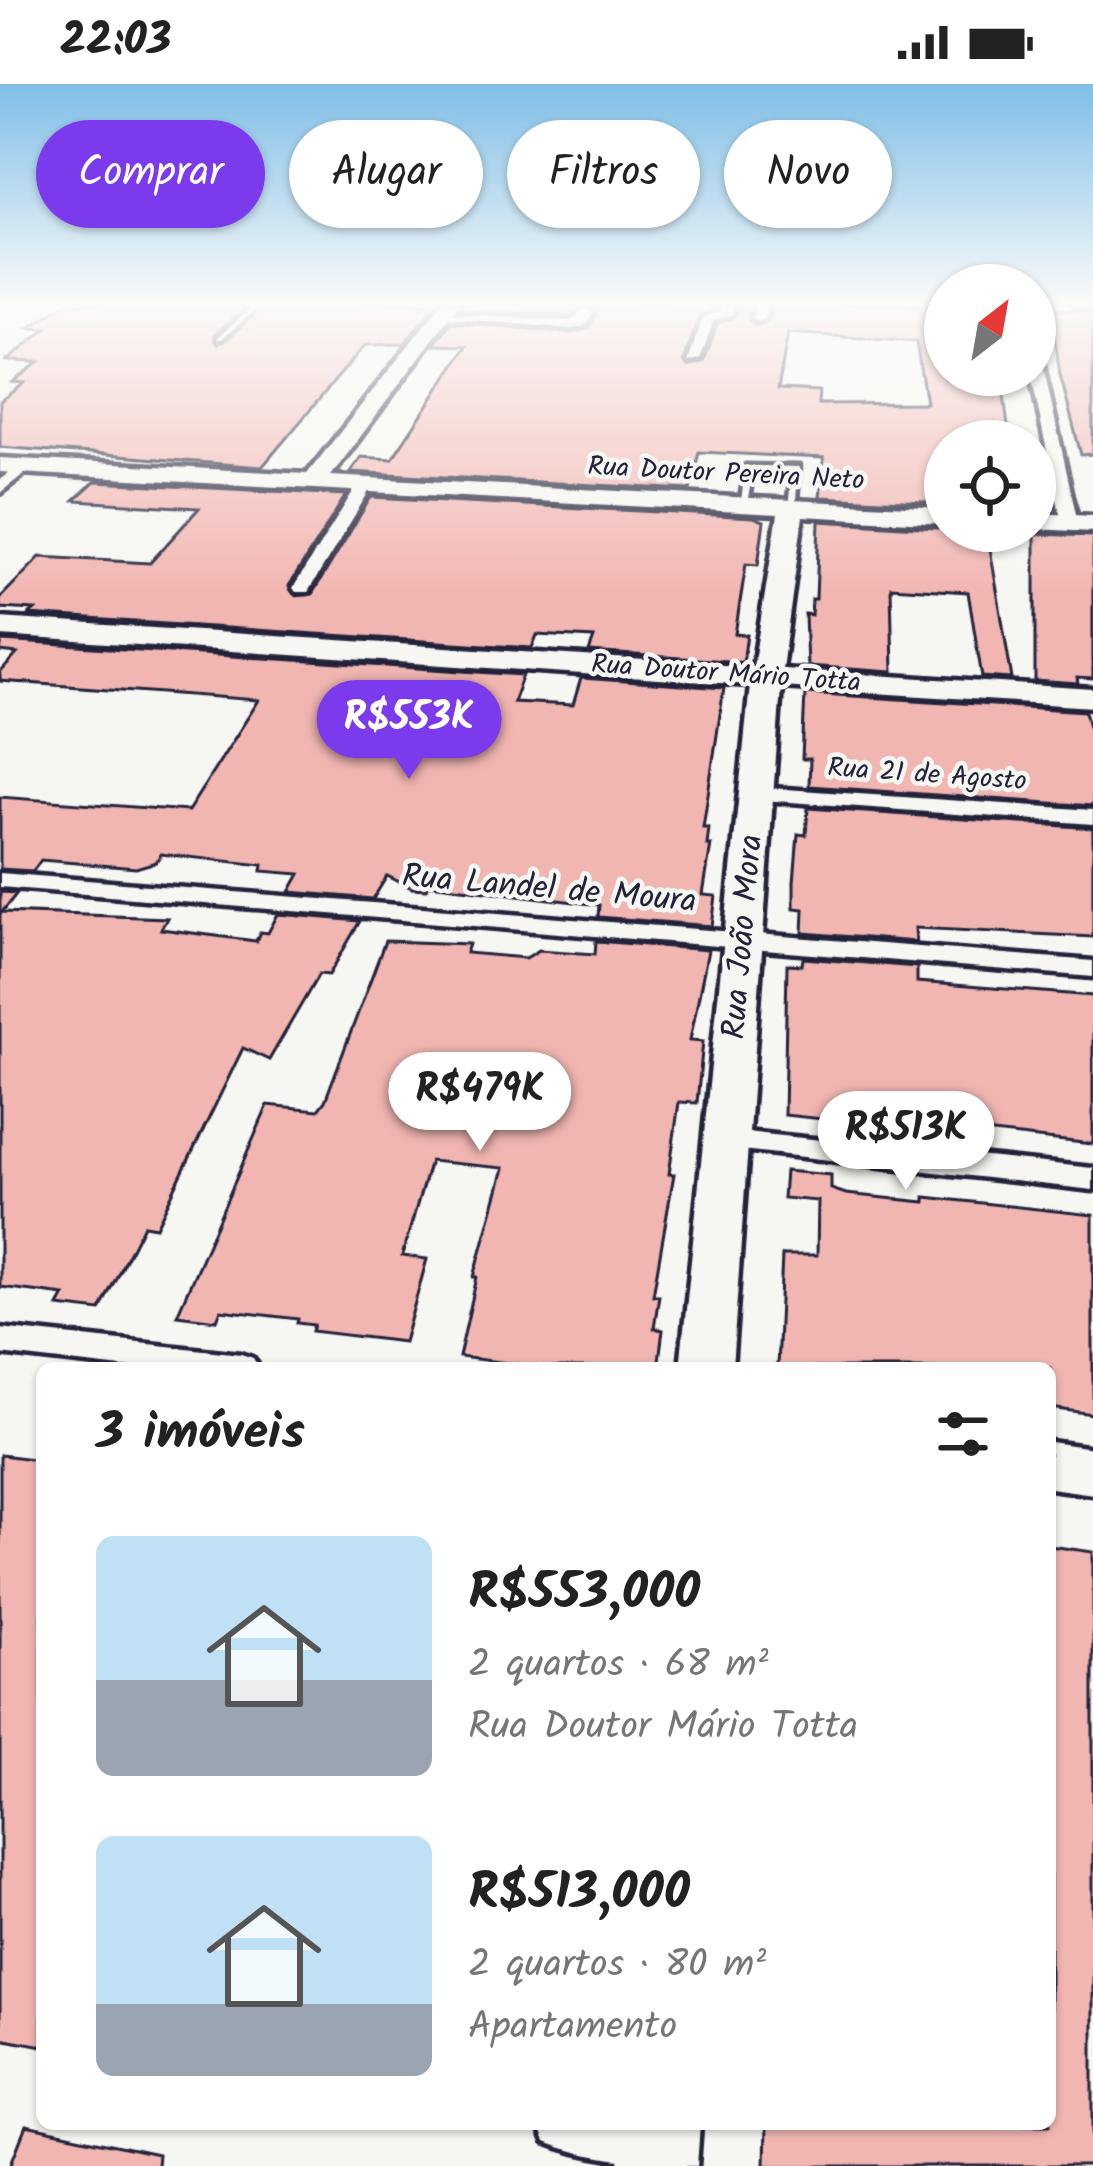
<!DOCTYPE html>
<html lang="pt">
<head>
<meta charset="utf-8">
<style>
	:root { --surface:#fff; --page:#f2f2f2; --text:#222; --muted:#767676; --accent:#7c3aed }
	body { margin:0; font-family:Kalam,sans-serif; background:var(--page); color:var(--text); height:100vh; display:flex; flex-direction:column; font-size:45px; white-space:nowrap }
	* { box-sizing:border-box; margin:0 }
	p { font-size:39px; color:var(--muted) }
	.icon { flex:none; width:66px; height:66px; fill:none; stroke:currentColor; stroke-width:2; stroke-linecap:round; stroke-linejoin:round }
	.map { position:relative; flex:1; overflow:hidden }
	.panel { position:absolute; left:36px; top:1278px; width:1020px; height:768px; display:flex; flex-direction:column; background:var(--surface); border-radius:18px; box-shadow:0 3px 9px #0004 }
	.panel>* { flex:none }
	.banner { position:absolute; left:36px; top:36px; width:1023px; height:108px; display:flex; gap:24px }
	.needle { width:78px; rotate:31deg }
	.controls { position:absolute; left:924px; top:180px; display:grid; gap:24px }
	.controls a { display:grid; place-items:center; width:132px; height:132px; border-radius:50%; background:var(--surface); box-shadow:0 3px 9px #0004; font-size:60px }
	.price { position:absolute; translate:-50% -102px; padding:0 27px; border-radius:42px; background:#fff; color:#222; font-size:39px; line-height:78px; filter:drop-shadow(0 3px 6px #0008) }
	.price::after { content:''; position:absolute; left:50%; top:72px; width:36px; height:27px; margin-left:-18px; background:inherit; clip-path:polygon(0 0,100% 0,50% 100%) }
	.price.current { background:var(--accent); color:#fff }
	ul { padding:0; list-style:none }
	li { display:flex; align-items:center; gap:36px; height:300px; padding:0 60px }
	li span { display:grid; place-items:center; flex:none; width:336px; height:240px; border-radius:18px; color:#555 }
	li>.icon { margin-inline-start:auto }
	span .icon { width:144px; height:144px; fill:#fffc; stroke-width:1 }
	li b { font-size:51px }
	h2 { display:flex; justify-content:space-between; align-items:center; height:144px; padding:0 60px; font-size:51px }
	.pill { padding:0 42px; border-radius:54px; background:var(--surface); box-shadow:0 3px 9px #0004; font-size:42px; line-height:108px }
	.pill.current { background:var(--accent); color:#fff }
	.status { display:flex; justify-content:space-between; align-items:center; height:84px; padding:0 60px; background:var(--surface); direction:ltr }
	.status svg { height:33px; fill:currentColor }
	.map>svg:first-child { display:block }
</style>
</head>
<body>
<div class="status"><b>22:03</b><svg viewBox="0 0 49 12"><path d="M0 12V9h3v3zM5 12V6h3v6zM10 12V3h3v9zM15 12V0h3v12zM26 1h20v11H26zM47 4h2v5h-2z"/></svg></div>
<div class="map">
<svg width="1093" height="2082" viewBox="0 0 1093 2082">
	<rect width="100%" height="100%" fill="#f6f6f2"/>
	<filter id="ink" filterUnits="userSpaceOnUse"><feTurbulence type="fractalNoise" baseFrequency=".00833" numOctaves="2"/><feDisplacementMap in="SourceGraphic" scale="24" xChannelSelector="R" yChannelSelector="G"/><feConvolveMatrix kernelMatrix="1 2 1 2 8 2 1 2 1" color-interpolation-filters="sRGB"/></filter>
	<g filter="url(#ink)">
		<path fill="#f2b6b2" stroke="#22223b" stroke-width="3" fill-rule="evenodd" d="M67 219H251L215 250 218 260 267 219H437L404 260 365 261 262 383 0 363V317L24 299 12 298 39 278 7 277 46 245 29 244Z
			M464 219H718L716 224 699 232 684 277 689 282 704 277 717 240 735 232 739 219H751L748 236 755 242 768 235 772 219 945 222V233L934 241 933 277 945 286V294L1002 297 1010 357H945V419L820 413 824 374 699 368 690 406 350 388 361 373 392 375 467 262 434 261 451 238 572 249 589 244 597 227 584 222 569 232 461 225ZM788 249 916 258 926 319 818 320 819 307 778 305Z
			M1051 225 1093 228V370L1081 371 1060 291Z
			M95 398 346 411 289 502 296 512 312 510 371 413 754 433 764 437 758 481 746 480 735 550 747 551 743 578 589 568 594 554 537 551 532 564 29 531 35 526 0 524V514L40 473 150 479 199 424 74 417Z
			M819 437 987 447 1012 595 982 593 968 508 891 503 893 588 807 582 805 530 811 531 812 515H816Z
			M1035 450 1093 452V595L1077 594 1078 600 1035 597Z
			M2 557 523 591 513 618 573 621 581 594 724 604 703 744H709L707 761H711L703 811 716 812 712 842 598 833 599 821 429 800 427 805 412 804 387 792 373 815 290 808 300 790 262 787 263 781 161 770 156 778 136 784 41 776 33 787 0 785V713L188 727 259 616 0 597V589L17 570 0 568Z
			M805 609 1085 627 1093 658V722L809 702 810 675H802Z
			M808 724 1093 744V853L915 844 916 858 803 849 804 825 794 824V798L798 750 806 751Z
			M0 808 17 809 2 828 167 834 161 845 256 857 260 848 268 849 278 830 360 837 329 891 319 890 269 976 243 964 156 1143 144 1141 101 1227 58 1222 64 1211 0 1203Z
			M385 857 469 860 466 869 526 874 539 866 595 870 596 857 708 866 690 956 703 957 697 1019 679 1018 669 1090H674L653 1211H659L654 1244 663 1246 658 1284H551L459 1273 477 1193H474L504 1084 430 1077 402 1172 427 1175 404 1258 312 1247 314 1241 297 1239 298 1235 221 1226 217 1236 177 1231 268 1021 318 1026 325 1017Z
			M803 874 917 883V898L1093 912V1060L927 1042 926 1024 860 1017V1039L784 1031 787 880 802 881Z
			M785 1087 831 1091V1105L846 1110 925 1118V1113L1093 1131V1330L1050 1324V1284H777L782 1171H817L818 1117 783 1114Z
			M0 1371 42 1376V1962L0 1954Z
			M1050 1462 1093 1468V2082H765L766 2040H1050Z
			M26 2042 158 2070 157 2082H10Z"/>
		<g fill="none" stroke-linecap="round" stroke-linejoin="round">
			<g stroke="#22223b" stroke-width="9">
				<path id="lane" d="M257 219H263L222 255H218V253Z
					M746 382 799 383 795 426 788 424 792 387 753 386 747 421 740 423Z"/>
			</g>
			<g stroke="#22223b" stroke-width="9">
				<path id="street" d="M723 219H735L731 231 714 236 700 275 688 278 703 233 720 228Z
					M756 219H768L764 234 758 238 752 234Z
					M583 226 593 229 585 242 571 245 435 232 441 228 571 237Z
					M945 237V281H944L937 277 939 241Z
					M1035 273 1042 277 1078 439 1070 444 1062 439 1031 291H1035Z
					M20 379 34 382 0 409V396Z
					M359 398 373 401 308 508H296L293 504Z
					M756 703 1093 726V740L748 715V705Z
					M0 789 1093 877V893L0 803Z
					M726 1046 1093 1084V1106L715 1063 711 1056Z
					M0 1244 241 1270 253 1274 259 1284H122L0 1270Z
					M537 2040H676L683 2058 675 2076C640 2082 579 2072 545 2058Z"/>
			</g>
			<g stroke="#22223b" stroke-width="9">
				<path id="secondary" d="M442 219H460L331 392 945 424V440L803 432 782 585 1093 605V623L781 603 732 1284H680L750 601 0 552V534L753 583 778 430 0 388V374L307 390Z
					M1073 219H1093V224L1076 223Z
					M1035 429 1093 432V448L1035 445Z
					M1050 1358 1093 1364V1410L1050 1404Z
					M622 2040H700L697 2082H619Z"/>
			</g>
			<use href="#lane" fill="#f6f6f2" fill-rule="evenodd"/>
			<use href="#street" fill="#f6f6f2" fill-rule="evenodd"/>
			<use href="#secondary" fill="#f6f6f2" fill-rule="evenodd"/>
		</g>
	</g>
	<linearGradient id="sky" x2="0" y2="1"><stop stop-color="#80bee7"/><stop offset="0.43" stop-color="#fbfbf9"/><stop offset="1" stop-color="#fbfbf9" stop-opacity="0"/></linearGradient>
	<rect width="1093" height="510" fill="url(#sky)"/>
	<g text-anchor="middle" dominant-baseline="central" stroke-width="9" stroke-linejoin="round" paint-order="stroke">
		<g font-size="27" fill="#22223b" stroke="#f6f6f2">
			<text transform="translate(726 390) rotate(3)">Rua Doutor Pereira Neto</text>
			<text transform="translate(726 590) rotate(4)">Rua Doutor Mário Totta</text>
			<text transform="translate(927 691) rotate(4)">Rua 21 de Agosto</text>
		</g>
		<g font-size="33" fill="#22223b" stroke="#f6f6f2">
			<text transform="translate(549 806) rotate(5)">Rua Landel de Moura</text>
			<text transform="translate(744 853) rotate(-85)">Rua João Mora</text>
		</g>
	</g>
</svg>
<div class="controls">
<a><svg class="needle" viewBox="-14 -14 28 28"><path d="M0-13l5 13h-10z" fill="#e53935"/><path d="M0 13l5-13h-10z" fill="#767676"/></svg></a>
<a><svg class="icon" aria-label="locate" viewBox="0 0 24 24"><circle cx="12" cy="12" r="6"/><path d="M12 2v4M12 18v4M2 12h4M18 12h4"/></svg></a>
</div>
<b class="price current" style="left:409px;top:698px">R$553K</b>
<b class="price" style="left:480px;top:1070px">R$479K</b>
<b class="price" style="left:906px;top:1109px">R$513K</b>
<div class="banner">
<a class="pill current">Comprar</a>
<a class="pill">Alugar</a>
<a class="pill">Filtros</a>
<a class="pill">Novo</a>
</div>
<section class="panel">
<h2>3 imóveis<svg class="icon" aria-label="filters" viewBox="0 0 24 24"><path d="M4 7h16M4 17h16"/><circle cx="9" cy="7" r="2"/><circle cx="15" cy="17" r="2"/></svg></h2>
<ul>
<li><span style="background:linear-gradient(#bfe0f5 60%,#9aa5b1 0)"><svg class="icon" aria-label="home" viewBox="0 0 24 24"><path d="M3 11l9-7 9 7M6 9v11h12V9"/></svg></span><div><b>R$553,000</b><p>2 quartos · 68 m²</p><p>Rua Doutor Mário Totta</p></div></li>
<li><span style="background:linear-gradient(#bfe0f5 70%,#9aa5b1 0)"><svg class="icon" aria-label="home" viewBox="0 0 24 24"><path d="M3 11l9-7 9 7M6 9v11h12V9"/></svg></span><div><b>R$513,000</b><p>2 quartos · 80 m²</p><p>Apartamento</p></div></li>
</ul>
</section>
</div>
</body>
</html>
